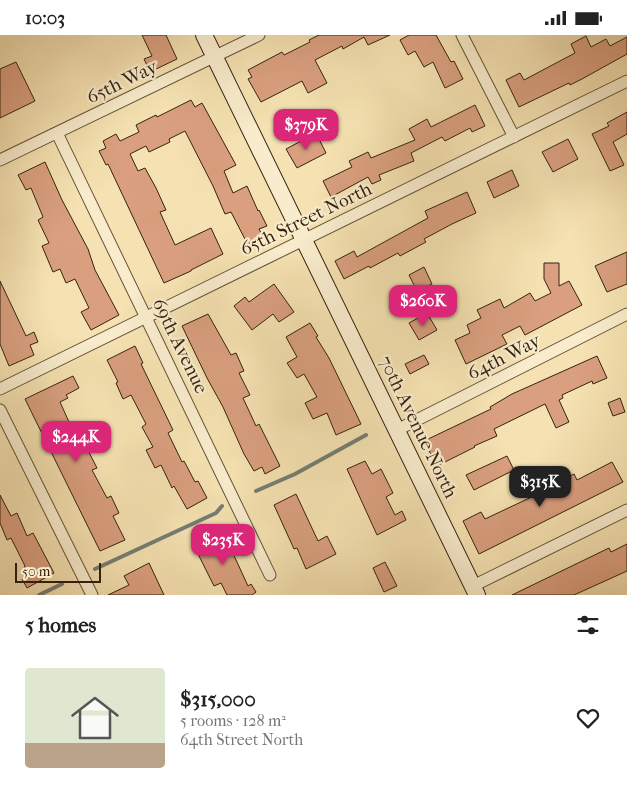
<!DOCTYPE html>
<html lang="en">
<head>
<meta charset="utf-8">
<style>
	:root { --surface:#fff; --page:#f6f6f6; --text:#222; --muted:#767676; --accent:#db2777 }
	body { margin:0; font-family:"IM FELL French Canon",serif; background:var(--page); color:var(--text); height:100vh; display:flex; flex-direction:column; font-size:19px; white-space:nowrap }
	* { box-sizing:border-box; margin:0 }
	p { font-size:16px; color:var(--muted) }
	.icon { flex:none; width:28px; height:28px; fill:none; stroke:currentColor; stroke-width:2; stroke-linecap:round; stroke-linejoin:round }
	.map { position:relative; height:560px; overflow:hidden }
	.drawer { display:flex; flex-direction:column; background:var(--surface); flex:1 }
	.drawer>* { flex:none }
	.scale { position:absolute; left:15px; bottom:12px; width:86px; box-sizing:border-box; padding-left:5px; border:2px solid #352310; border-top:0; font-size:14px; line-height:18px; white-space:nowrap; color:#352310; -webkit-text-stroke:4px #f8eccc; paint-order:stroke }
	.price { position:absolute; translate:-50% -42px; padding:0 11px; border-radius:10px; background:var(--accent); color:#fff; font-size:16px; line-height:32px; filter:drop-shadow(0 1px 2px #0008) }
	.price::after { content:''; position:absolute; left:50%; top:30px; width:15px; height:11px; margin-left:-8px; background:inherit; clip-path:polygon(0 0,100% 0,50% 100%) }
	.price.selected { background:#222; color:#fff }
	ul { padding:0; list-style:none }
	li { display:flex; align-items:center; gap:15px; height:125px; padding:0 25px }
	li span { display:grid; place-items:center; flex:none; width:140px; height:100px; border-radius:5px; color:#555 }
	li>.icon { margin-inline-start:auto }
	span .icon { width:60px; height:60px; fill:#fffc; stroke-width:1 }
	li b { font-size:21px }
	h2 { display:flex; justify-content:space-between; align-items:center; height:60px; padding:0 25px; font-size:21px }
	.status { display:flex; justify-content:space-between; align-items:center; height:35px; padding:0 25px; background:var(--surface); direction:ltr }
	.status svg { height:14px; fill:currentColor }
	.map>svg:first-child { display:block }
</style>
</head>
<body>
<div class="status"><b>10:03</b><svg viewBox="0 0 49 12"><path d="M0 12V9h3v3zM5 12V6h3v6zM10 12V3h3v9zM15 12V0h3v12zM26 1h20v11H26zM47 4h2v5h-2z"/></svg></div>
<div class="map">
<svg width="627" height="560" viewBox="0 0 627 560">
	<rect width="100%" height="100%" fill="#f5e1b1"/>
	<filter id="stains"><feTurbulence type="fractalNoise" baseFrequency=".004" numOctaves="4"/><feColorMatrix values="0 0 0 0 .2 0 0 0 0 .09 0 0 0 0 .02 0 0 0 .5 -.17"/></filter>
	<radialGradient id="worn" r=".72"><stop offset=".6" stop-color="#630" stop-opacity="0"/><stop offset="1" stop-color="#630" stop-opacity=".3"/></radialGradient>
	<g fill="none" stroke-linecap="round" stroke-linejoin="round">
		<path stroke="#757e73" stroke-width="4" d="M256 456 295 439 366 400
			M95 534 216 478 222 471
			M39 560 62 549"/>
	</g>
	<path fill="#d99f7e" stroke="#352310" d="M142 0H166L177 24 150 37 144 24 152 21Z
		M319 0H390L368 10 364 2 343 14 342 11 315 25 327 48 308 58 302 46 261 67 248 44 252 42 248 35 282 17 284 20 310 7 309 5Z
		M409 0H436L451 27 454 26 463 44 445 53 433 27 424 32 415 16 408 20 400 5Z
		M586 1 591 12 606 4 610 11 627 2V19L582 44 570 50 569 48 519 72 506 45 520 38 524 45 575 18 571 9Z
		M16 27 35 66 0 83V34Z
		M191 65 195 72 202 68 236 130 224 136 233 158 247 151 258 176 259 175 267 191 259 194 263 202 248 210 231 177 225 179 213 151 185 96 169 104 170 107 149 117 146 111 130 119 138 136 145 133 156 153 166 175 160 177 175 210 211 193 223 219 191 235V236L164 248 108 129 106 130 99 116 106 113 103 106 116 99 120 106 139 97 136 90 156 80 157 82Z
		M475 70 485 91 472 97 470 93 445 106 442 102 411 118 414 126 379 140 381 145 372 149 368 142 331 162 323 146 352 132 349 126 368 117 371 123 415 105 409 94 427 84 431 92Z
		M627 77V99L613 107 624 130 610 136 592 99 609 91 607 88Z
		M316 98 326 118 297 133 286 114Z
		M568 104 578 124 553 137 542 117Z
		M45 127 62 165 88 214 95 235 119 280 91 295 81 277 89 273 75 244 66 248 60 234 53 237 42 211 49 208 38 185 43 182 31 153 26 155 18 140Z
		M512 135 519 151 494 163 487 147Z
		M467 157 476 178 452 189 424 204 426 207 400 221 398 218 370 233 369 231 344 244 335 226 354 216 357 222 428 183 425 176Z
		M627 217V249L607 257 595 231Z
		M544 228H559V251L569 246 582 270 525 300 520 291 502 300 507 309 466 329 455 305 470 298 467 290 481 283 477 275 500 264 504 273 530 258 535 266 551 258 544 244Z
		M424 232 432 249 417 256 409 240Z
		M0 246 26 301 34 297 38 307 30 310 34 320 9 331 0 309Z
		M274 249 294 277 279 287 273 279 252 295 234 271 245 262 249 267Z
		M427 278 437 295 419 305 409 288Z
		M208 279 231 320 236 318 244 336 239 338 250 360 243 363 256 391 259 389 280 431 265 439 262 432 254 436 244 419 223 372 207 343 182 291Z
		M310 288 318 301 316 302 329 323 361 389 336 400 327 378 313 384 305 368 317 362 304 339 297 343 287 328 297 322 286 302Z
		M135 311 143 328 141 329 173 395 168 398 182 427 184 426 195 447 198 446 207 463 187 474 174 451 172 453 161 430 155 433 146 415 153 412 142 392 146 389 131 360 123 364 116 348 118 347 107 325Z
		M424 320 429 329 410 339 405 329Z
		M597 321 607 343 593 349 592 346 562 360 563 363 559 365 569 387 556 393 545 369 494 394 497 401 474 411 475 412 437 431 424 406 491 374 490 372 512 359Z
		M73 341 79 353 66 360 68 363 60 367 73 396 77 394 97 433 92 435 107 463 111 461 119 478 113 481 125 505 100 516 25 364Z
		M620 363 625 377 613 381 608 368Z
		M507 421 514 435 474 455 466 440Z
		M365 426 372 439 381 434 393 458 386 462 395 480 402 476 406 485 377 500 347 434Z
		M612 427 623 447 479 519 463 486 481 477 485 484 557 450 555 448 574 439 577 445Z
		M296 459 318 506 327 501 336 519 306 534 297 513 294 514 274 470Z
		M0 460 11 481 17 478 27 501 33 498 54 538 27 553 22 544 28 540 24 532 25 531 11 503 7 505 0 488Z
		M215 498 218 505 225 501 248 551 251 549 256 557 252 560H227L221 548 214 551 196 515 204 511 201 505Z
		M627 509V536L574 560H512L609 513 611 517Z
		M385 527 397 551 384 557 373 533Z
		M149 528 164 560H108L129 550 124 541Z"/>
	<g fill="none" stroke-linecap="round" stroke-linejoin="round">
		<g stroke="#655238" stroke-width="13">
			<path id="street" d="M462 0 514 102
				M57 98 270 540
				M0 125 259 0
				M0 354 627 46
				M0 375 92 560
				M397 395 627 279
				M473 551 627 475"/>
		</g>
		<g stroke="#352310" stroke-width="18">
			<path id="secondary" d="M204 0 477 560"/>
		</g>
		<use href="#street" stroke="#f8eccc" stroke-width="11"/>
		<use href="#secondary" stroke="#f8eccc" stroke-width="16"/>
	</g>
	<g text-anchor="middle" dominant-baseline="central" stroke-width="4.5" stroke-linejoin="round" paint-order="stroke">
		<g font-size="19" fill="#352310" stroke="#f8eccc">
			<text transform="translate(122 47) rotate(-26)">65th Way</text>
			<text transform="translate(306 184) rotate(-26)">65th Street North</text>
			<text transform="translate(180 311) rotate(64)">69th Avenue</text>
			<text transform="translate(504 322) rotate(-27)">64th Way</text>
			<text transform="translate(418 392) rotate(64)">70th Avenue North</text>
		</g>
	</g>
	<rect width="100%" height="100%" filter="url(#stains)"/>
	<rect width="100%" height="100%" fill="url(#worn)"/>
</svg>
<div class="scale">50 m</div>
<b class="price" style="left:306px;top:116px">$379K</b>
<b class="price" style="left:423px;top:292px">$260K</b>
<b class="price" style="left:76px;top:428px">$244K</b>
<b class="price selected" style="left:540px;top:473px">$315K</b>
<b class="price" style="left:223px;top:531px">$235K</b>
</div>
<section class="drawer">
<h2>5 homes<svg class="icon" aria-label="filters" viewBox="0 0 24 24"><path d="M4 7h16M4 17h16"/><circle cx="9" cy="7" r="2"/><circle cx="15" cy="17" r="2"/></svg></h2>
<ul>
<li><span style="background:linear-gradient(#dfe7d0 75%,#b9a48a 0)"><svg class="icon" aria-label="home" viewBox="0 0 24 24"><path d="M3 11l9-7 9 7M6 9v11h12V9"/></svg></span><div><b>$315,000</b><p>5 rooms · 128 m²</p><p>64th Street North</p></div><svg class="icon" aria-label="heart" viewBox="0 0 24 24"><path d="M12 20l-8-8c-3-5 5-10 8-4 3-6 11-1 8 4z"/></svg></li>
</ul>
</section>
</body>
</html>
